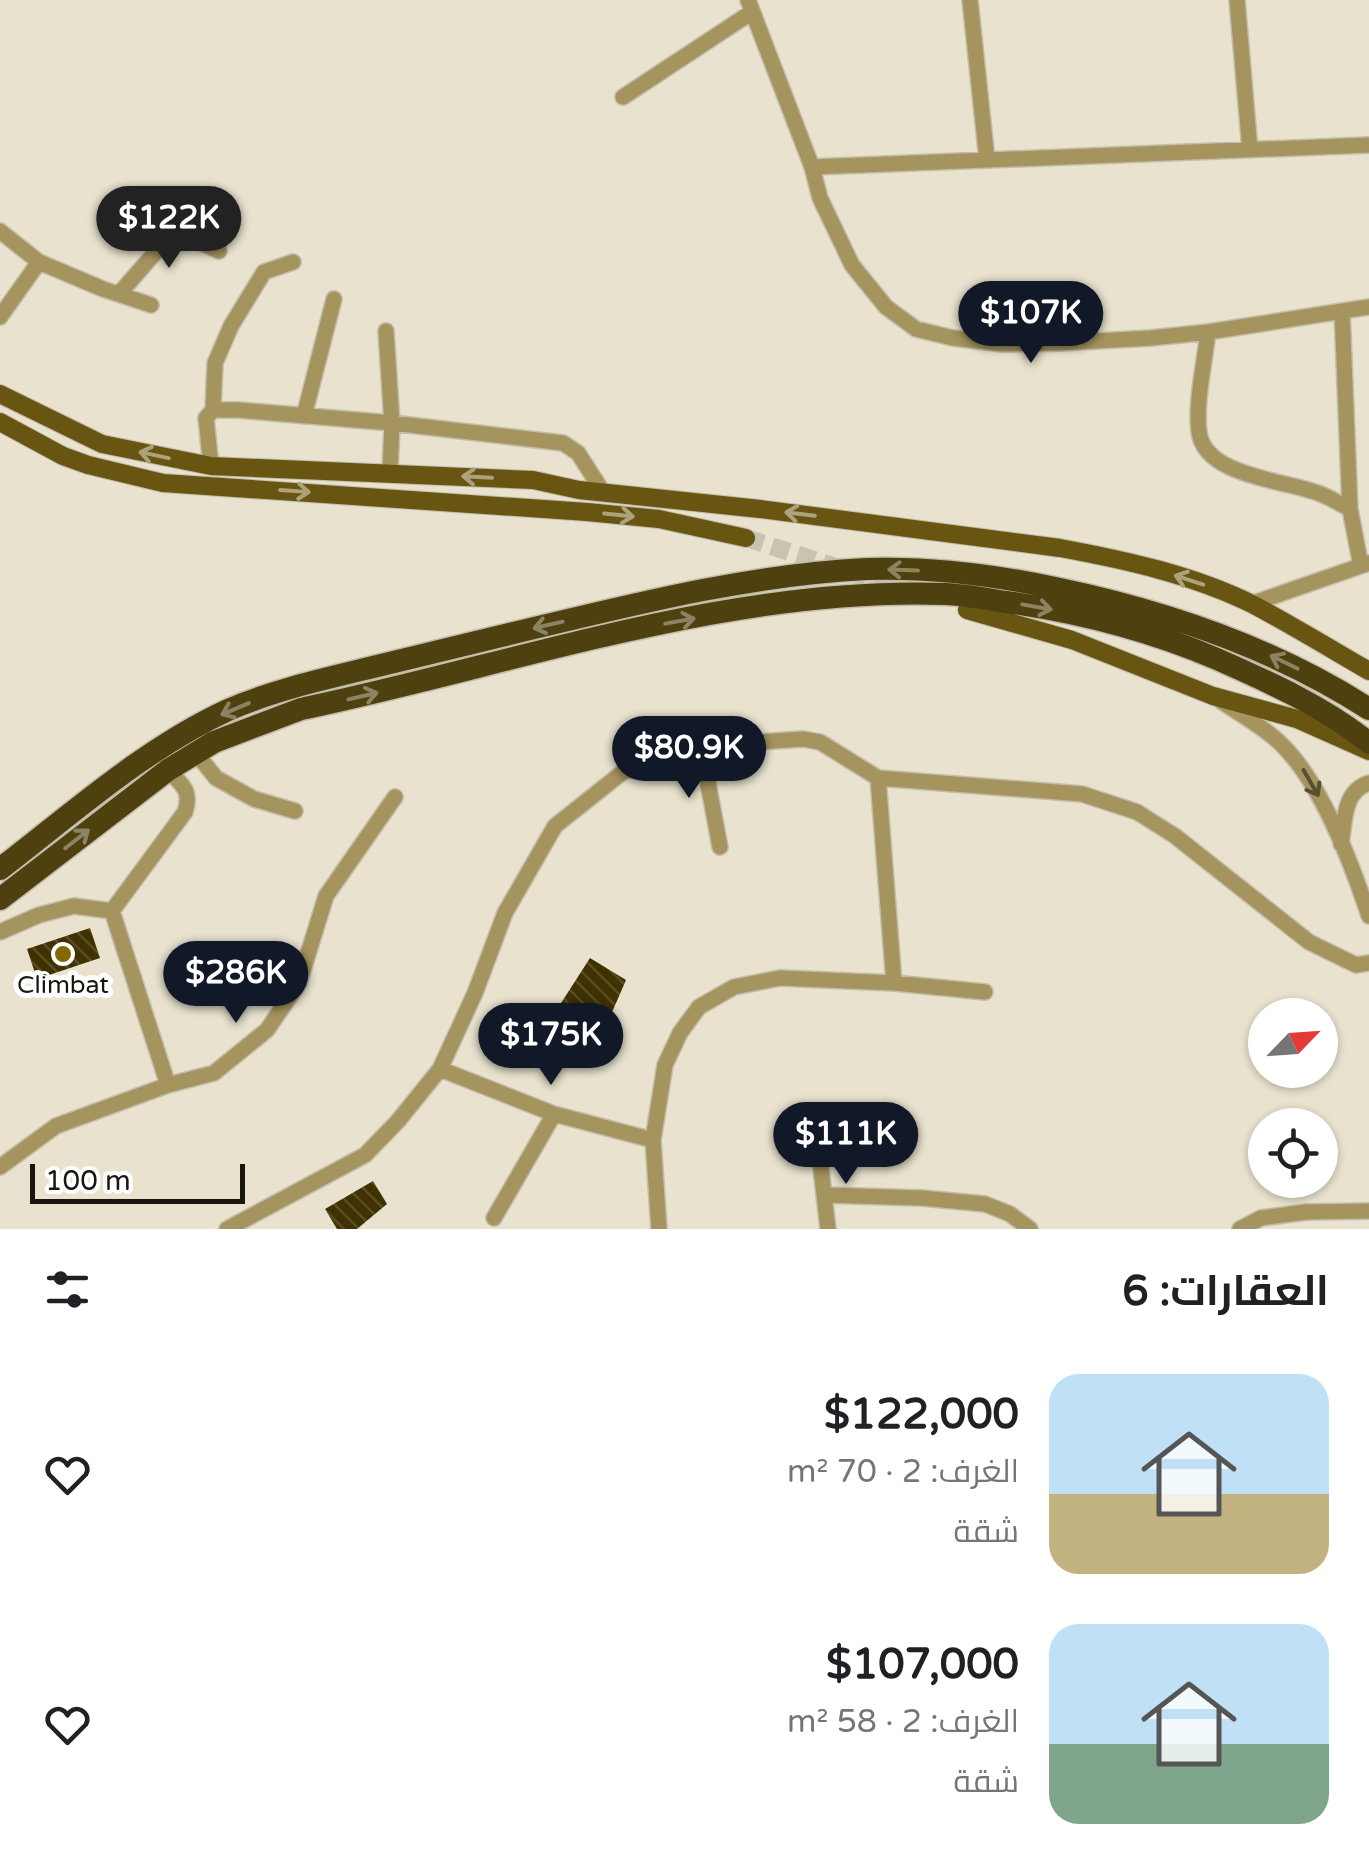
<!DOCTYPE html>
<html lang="ar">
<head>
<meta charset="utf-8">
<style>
	:root { --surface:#fff; --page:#f6f6f6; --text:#202124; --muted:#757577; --accent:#111827 }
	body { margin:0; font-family:"Varela Round",Cairo,sans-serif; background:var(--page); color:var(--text); direction:rtl; height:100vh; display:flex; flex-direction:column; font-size:38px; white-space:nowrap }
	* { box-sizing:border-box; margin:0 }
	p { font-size:32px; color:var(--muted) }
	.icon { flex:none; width:55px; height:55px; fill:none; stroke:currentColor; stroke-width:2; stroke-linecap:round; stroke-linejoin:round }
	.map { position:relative; height:1229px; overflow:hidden; direction:ltr }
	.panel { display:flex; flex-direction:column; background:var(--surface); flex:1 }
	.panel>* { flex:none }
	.needle { width:65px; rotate:65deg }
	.fabs { position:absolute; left:1248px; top:998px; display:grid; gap:20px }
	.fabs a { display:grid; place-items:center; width:90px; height:90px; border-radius:50%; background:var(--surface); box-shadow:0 2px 8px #0004; font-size:50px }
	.scale { position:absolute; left:30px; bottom:25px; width:215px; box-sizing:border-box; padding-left:10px; border:5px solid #18160f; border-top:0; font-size:28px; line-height:35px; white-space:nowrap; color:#18160f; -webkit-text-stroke:8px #fff; paint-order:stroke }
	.price { position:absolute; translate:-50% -85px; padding:0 22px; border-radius:35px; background:var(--accent); color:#fff; font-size:32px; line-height:65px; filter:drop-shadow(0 2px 5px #0008) }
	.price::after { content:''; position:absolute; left:50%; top:60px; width:30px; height:22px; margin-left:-15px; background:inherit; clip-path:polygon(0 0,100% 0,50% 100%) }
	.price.current { background:#222; color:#fff }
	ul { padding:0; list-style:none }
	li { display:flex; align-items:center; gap:30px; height:250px; padding:0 40px }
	li span { display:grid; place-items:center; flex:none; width:280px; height:200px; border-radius:30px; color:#555 }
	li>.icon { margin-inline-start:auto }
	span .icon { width:120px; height:120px; fill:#fffc; stroke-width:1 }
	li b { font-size:42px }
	h2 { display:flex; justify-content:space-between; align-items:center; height:120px; padding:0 40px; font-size:42px }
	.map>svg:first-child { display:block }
</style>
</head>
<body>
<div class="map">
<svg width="1369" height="1229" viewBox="0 0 1369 1229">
	<defs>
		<pattern id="building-back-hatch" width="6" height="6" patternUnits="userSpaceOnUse" patternTransform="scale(2.5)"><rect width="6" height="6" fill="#3f3100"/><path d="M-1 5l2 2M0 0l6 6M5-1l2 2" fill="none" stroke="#584c25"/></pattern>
	</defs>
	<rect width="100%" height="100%" fill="#e8e2ce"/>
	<path fill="url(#building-back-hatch)" d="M90 928 100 958 37 979 27 949Z
		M590 958 626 980 603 1033 554 1014Z
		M373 1181 387 1204 357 1229H337L325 1209Z"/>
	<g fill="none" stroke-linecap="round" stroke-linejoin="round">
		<path stroke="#c9c3b1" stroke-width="18" stroke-dasharray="18 9" stroke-linecap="butt" d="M746 538 907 590"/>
		<g stroke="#c3bdac" stroke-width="18">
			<path id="minor" d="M748 0 812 167 1369 145
				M970 0 987 160
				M1237 0 1250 150
				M623 97 752 12
				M812 167 820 198 852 265 886 307 916 329 953 338 1003 344 1059 343 1151 338 1208 332 1369 307
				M0 231 39 262 0 317
				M39 262 103 289 151 305
				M119 294 160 247 176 236 189 237 219 251
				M1342 311 1350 509
				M386 331 392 423 390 472
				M1208 332C1205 360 1195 404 1199 432 1205 478 1289 480 1323 495 1332 499 1341 504 1350 509L1361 566
				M213 410 215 363 231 326 264 272 293 262
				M304 416 334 299
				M211 466 206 418 213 410H238L392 423 563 443 578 453 603 492
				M1251 604 1369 563
				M1221 701C1240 714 1262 726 1279 742 1321 781 1351 862 1369 916
				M701 746 720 847
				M196 753 216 778 254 799 295 811
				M878 778 894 983
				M1341 844C1345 821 1343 791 1369 783
				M0 932 39 915 74 906 112 911
				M440 1069 554 1114 653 1140
				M168 1085 112 911 185 812C192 790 182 785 168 770
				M819 1152 828 1229
				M0 1167 56 1126 168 1085 214 1073 267 1030 299 983 326 896 395 797
				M824 1195 922 1198 985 1204 1010 1214 1030 1229
				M494 1218 554 1114
				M227 1229 365 1155 398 1121 440 1069 475 993 505 913 555 826 623 772 701 746 803 739 820 742 878 778 1082 794 1137 812 1175 836 1309 942 1356 965 1369 963
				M659 1229 653 1140 665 1065 680 1033 699 1007 734 987 780 978 894 983 985 992
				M1240 1229 1261 1218 1306 1212 1369 1211"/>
		</g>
		<g stroke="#c3bdac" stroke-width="20">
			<path id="major" d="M0 394 102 444 211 466 533 480 579 490 760 509 1060 548C1125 560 1194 575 1254 605 1293 626 1331 649 1369 671
				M0 422 63 456 88 465 163 483 587 512 659 519 746 538
				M967 610 1072 640 1213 696 1297 719 1369 751"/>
		</g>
		<g stroke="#c3bdac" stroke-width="25">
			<path id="highway" d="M0 869C73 813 144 749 228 710 272 691 319 680 365 669 409 658 453 648 497 637 619 608 742 575 867 569 930 567 994 575 1055 588 1166 611 1273 647 1369 709
				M0 899 168 770 214 742 301 709C512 665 728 586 946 594 966 595 986 599 1006 602 1079 612 1149 630 1217 659 1269 682 1325 707 1369 743"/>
		</g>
		<use href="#minor" stroke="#a6945e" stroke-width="15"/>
		<use href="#major" stroke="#685511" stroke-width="18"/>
		<use href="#highway" stroke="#4e400f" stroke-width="22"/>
	</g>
	<defs><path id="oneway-shaft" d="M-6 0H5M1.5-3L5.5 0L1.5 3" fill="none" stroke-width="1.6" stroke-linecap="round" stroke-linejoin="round" transform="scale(2.5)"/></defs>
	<g stroke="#aca27c">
		<use href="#oneway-shaft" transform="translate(154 455) rotate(-168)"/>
		<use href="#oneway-shaft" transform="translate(477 477) rotate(-177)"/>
		<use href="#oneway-shaft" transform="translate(295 491) rotate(4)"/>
		<use href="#oneway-shaft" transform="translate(800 514) rotate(-173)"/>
		<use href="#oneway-shaft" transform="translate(619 515) rotate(6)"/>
		<use href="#oneway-shaft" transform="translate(1189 580) rotate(-162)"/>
	</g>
	<g stroke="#8c8363">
		<use href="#oneway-shaft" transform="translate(903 570) rotate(-178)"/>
		<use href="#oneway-shaft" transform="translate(1037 607) rotate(10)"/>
		<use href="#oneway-shaft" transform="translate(680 621) rotate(-10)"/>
		<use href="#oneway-shaft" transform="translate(548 625) rotate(167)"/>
		<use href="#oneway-shaft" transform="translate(1284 662) rotate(-154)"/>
		<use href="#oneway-shaft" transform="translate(363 696) rotate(-13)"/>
		<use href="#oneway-shaft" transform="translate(235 709) rotate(157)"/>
		<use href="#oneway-shaft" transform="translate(77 839) rotate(-38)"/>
	</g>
	<use stroke="#584f33" href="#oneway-shaft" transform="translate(1311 783) rotate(60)"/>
	<circle fill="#836902" stroke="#fff" stroke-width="4" cx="63" cy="954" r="10"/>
	<g text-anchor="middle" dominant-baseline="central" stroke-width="10" stroke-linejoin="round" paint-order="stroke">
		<g font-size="25" fill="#18160f" stroke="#fff">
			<text x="63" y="985">Climbat</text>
		</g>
	</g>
</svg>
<div class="fabs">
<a><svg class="needle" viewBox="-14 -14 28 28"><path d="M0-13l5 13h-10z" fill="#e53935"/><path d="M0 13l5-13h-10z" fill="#757577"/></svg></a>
<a><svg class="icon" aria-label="locate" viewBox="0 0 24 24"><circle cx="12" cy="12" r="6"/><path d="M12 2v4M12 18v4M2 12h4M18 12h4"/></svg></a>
</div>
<div class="scale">100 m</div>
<b class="price current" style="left:169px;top:271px">$122K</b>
<b class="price" style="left:1031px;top:366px">$107K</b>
<b class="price" style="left:689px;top:801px">$80.9K</b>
<b class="price" style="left:236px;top:1026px">$286K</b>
<b class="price" style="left:551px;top:1088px">$175K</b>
<b class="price" style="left:846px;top:1187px">$111K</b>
</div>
<section class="panel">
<h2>العقارات: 6<svg class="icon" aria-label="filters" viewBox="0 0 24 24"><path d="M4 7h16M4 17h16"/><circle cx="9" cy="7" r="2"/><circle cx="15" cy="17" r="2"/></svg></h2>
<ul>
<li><span style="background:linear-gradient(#bfe0f5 60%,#c2b280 0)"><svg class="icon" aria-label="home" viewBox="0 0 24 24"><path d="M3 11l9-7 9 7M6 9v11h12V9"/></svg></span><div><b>$122,000</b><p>الغرف: 2 · 70 m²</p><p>شقة</p></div><svg class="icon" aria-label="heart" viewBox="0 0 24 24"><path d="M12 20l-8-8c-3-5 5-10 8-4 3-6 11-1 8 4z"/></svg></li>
<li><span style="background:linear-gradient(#bfe0f5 60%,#7fa58c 0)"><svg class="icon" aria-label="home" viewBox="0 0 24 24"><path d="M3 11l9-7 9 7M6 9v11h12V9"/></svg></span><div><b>$107,000</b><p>الغرف: 2 · 58 m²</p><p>شقة</p></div><svg class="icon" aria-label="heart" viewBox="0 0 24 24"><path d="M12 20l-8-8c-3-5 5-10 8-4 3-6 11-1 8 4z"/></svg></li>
</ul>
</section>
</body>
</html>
